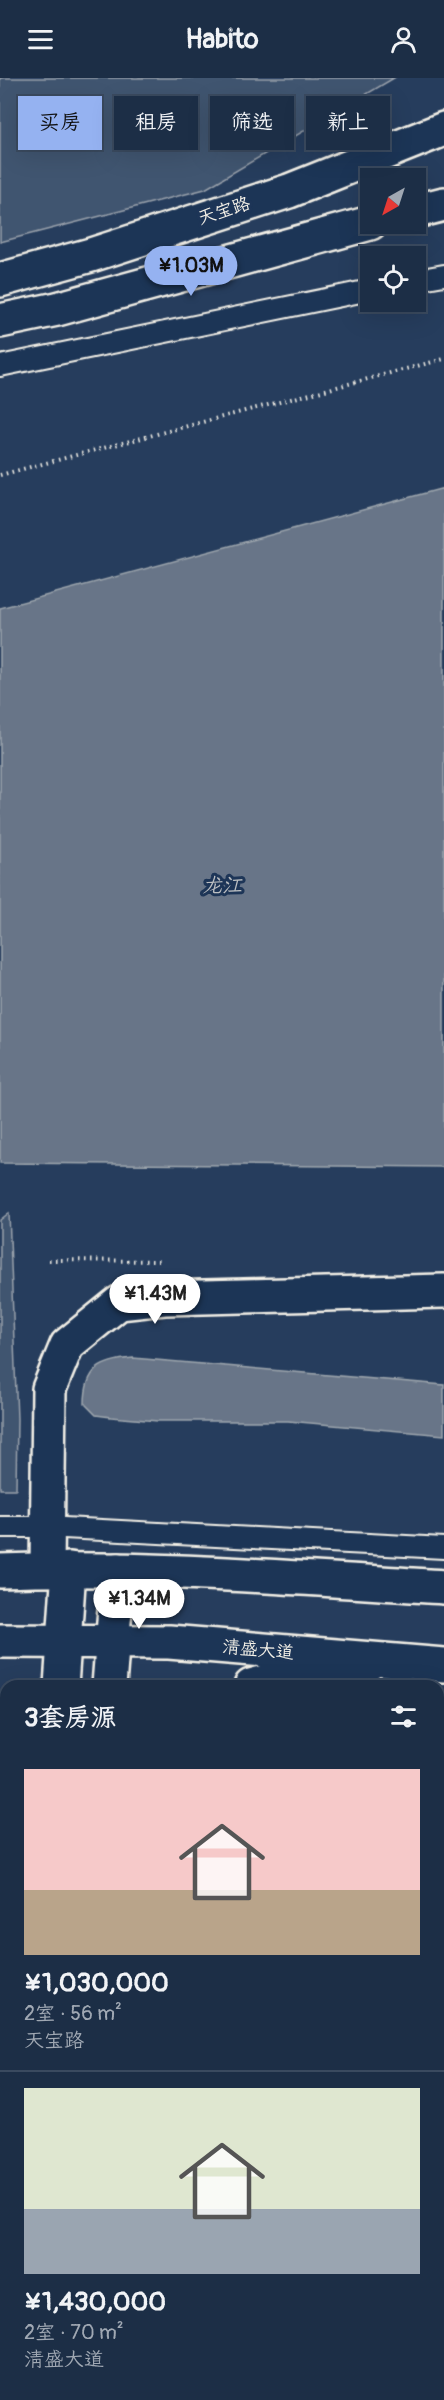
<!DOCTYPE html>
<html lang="zh">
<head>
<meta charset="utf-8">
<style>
	:root { --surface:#1c2e46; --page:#293a51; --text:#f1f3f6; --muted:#a0a8b3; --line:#3a4a5f; --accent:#95b2f1 }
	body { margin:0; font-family:Pangolin,"LXGW WenKai TC",sans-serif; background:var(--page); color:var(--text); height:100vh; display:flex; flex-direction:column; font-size:22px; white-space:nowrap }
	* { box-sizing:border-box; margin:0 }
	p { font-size:20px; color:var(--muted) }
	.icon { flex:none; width:33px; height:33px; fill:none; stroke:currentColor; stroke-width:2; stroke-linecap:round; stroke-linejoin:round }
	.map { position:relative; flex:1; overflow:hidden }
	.drawer { position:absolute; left:0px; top:1602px; width:444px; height:720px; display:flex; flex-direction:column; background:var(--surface); border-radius:18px 18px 0 0; box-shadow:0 6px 24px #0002,0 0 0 2px var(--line) }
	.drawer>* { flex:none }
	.guide { position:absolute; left:18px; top:18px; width:408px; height:54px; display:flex; gap:12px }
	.needle { width:39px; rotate:219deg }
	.tools { position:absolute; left:360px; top:90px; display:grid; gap:12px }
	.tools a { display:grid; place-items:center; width:66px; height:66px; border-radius:0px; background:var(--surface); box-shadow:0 6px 24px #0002,0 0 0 2px var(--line); font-size:30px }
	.price { position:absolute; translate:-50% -51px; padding:0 14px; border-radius:21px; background:#fff; color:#222; font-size:20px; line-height:39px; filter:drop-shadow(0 2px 3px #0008) }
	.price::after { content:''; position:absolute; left:50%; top:36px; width:18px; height:14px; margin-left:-9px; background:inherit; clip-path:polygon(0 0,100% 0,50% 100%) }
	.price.current { background:var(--accent); color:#111 }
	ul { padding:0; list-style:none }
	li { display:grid; align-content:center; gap:12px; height:318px; padding:0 24px }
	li+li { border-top:2px solid var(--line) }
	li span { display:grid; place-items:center; height:186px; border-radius:0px; color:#555 }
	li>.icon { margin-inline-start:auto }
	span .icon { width:108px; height:108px; fill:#fffc; stroke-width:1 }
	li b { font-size:26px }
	h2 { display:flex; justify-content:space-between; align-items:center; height:72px; padding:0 24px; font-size:26px }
	.pill { padding:0 21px; border-radius:0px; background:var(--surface); box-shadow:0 6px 24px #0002,0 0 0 2px var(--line); font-size:21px; line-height:54px }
	.pill.current { background:var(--accent); color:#111 }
	header { display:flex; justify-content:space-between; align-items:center; height:78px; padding:0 24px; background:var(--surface); font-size:27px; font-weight:800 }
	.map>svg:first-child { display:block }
</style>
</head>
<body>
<header><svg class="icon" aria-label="menu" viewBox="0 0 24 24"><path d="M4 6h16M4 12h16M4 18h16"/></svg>Habito<svg class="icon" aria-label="person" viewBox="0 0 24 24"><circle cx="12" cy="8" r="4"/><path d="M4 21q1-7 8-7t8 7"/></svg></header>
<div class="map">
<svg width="444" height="2322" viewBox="0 0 444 2322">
	<rect width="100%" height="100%" fill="#263d5d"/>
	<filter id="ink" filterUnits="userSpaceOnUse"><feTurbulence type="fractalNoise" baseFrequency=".0167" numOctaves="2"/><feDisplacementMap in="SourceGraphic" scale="12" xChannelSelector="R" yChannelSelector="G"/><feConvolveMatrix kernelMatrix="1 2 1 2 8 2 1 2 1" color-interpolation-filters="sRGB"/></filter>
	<g filter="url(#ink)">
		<path fill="#334966" d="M438 1682 444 1683V2322H0V2157L6 2138V2316H438Z"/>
		<path fill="#40546f" stroke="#9aa2ac" stroke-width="1.5" d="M0 0H394L205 111 0 164Z
			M9 1135 17 1341 16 1411H0V1142Z
			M438 1730 444 1733V2035L438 2038Z"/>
		<path fill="#677588" stroke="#9fa7ae" stroke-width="1.5" d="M444 410V1089L0 1085V530Z
			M133 1280 444 1307V1357L288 1343H158L111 1339 96 1337 85 1326C85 1290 101 1283 133 1280Z"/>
		<path fill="#52647b" stroke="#f4f1e8" stroke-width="1.5" d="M438 2122 444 2124V2205L438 2223Z
			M109 2316H407L405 2322H127Z"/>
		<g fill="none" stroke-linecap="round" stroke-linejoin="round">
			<g stroke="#f4f1e8" stroke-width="24">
				<path id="lane" d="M416 202 444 197
					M0 288 370 212
					M0 1449H45L444 1470
					M438 1652H444
					M0 2101 6 2083"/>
			</g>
			<g stroke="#f4f1e8" stroke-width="38">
				<path id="street" d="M416 133 444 126
					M0 202 91 177 289 113 444 51
					M0 243 57 231 370 145
					M47 1491 49 1311 67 1267 119 1225 164 1220 444 1213"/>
			</g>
			<g stroke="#f4f1e8" stroke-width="38">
				<path id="secondary" d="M61 1608 69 1491
					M109 1608 118 1492
					M251 1608 287 1598 367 1587
					M0 1686 6 1717
					M0 1840 6 1822
					M0 1965 6 1946"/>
			</g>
			<g stroke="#f4f1e8" stroke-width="38">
				<path id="primary" d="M0 1493C148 1488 296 1500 444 1509
					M0 1563 169 1564 444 1587"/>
			</g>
			<path stroke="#f4f1e8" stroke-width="4" stroke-dasharray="1.5 4.5" stroke-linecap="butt" d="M0 397 444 281
				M49 1182 161 1183"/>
			<use href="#lane" stroke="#1d3557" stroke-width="20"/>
			<use href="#street" stroke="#1d3557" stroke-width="33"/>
			<use href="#secondary" stroke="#1d3557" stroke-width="33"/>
			<use href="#primary" stroke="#1d3557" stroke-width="33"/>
		</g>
	</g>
	<g text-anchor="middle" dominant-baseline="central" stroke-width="6" stroke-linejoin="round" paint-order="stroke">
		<g font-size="18" fill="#f4f1e8" stroke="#1d3557">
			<text transform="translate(224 133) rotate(-18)">天宝路</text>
			<text transform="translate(258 1572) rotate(5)">清盛大道</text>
		</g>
		<g font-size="20" font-style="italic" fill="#bcbfc2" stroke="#1d3557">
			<text x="222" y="807">龙江</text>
		</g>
	</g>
</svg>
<div class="tools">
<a><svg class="needle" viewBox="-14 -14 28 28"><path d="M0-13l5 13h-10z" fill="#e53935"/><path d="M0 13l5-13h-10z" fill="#a0a8b3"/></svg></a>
<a><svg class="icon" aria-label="locate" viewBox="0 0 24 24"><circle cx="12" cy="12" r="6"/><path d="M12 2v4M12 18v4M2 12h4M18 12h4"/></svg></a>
</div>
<b class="price current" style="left:191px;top:219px">¥1.03M</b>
<b class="price" style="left:155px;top:1247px">¥1.43M</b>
<b class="price" style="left:139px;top:1552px">¥1.34M</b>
<div class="guide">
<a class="pill current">买房</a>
<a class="pill">租房</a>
<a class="pill">筛选</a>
<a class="pill">新上</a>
</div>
<section class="drawer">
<h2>3套房源<svg class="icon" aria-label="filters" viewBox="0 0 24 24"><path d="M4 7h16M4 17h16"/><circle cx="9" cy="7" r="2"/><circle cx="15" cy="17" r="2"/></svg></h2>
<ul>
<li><span style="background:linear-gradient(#f6c9c9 65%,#b9a48a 0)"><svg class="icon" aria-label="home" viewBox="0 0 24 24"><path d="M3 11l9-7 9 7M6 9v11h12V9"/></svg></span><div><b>¥1,030,000</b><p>2室 · 56 m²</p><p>天宝路</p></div></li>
<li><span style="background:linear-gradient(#dfe7d0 65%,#9aa5b1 0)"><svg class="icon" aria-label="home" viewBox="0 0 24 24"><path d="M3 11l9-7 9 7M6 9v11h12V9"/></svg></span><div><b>¥1,430,000</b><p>2室 · 70 m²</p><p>清盛大道</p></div></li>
</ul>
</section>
</div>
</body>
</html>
